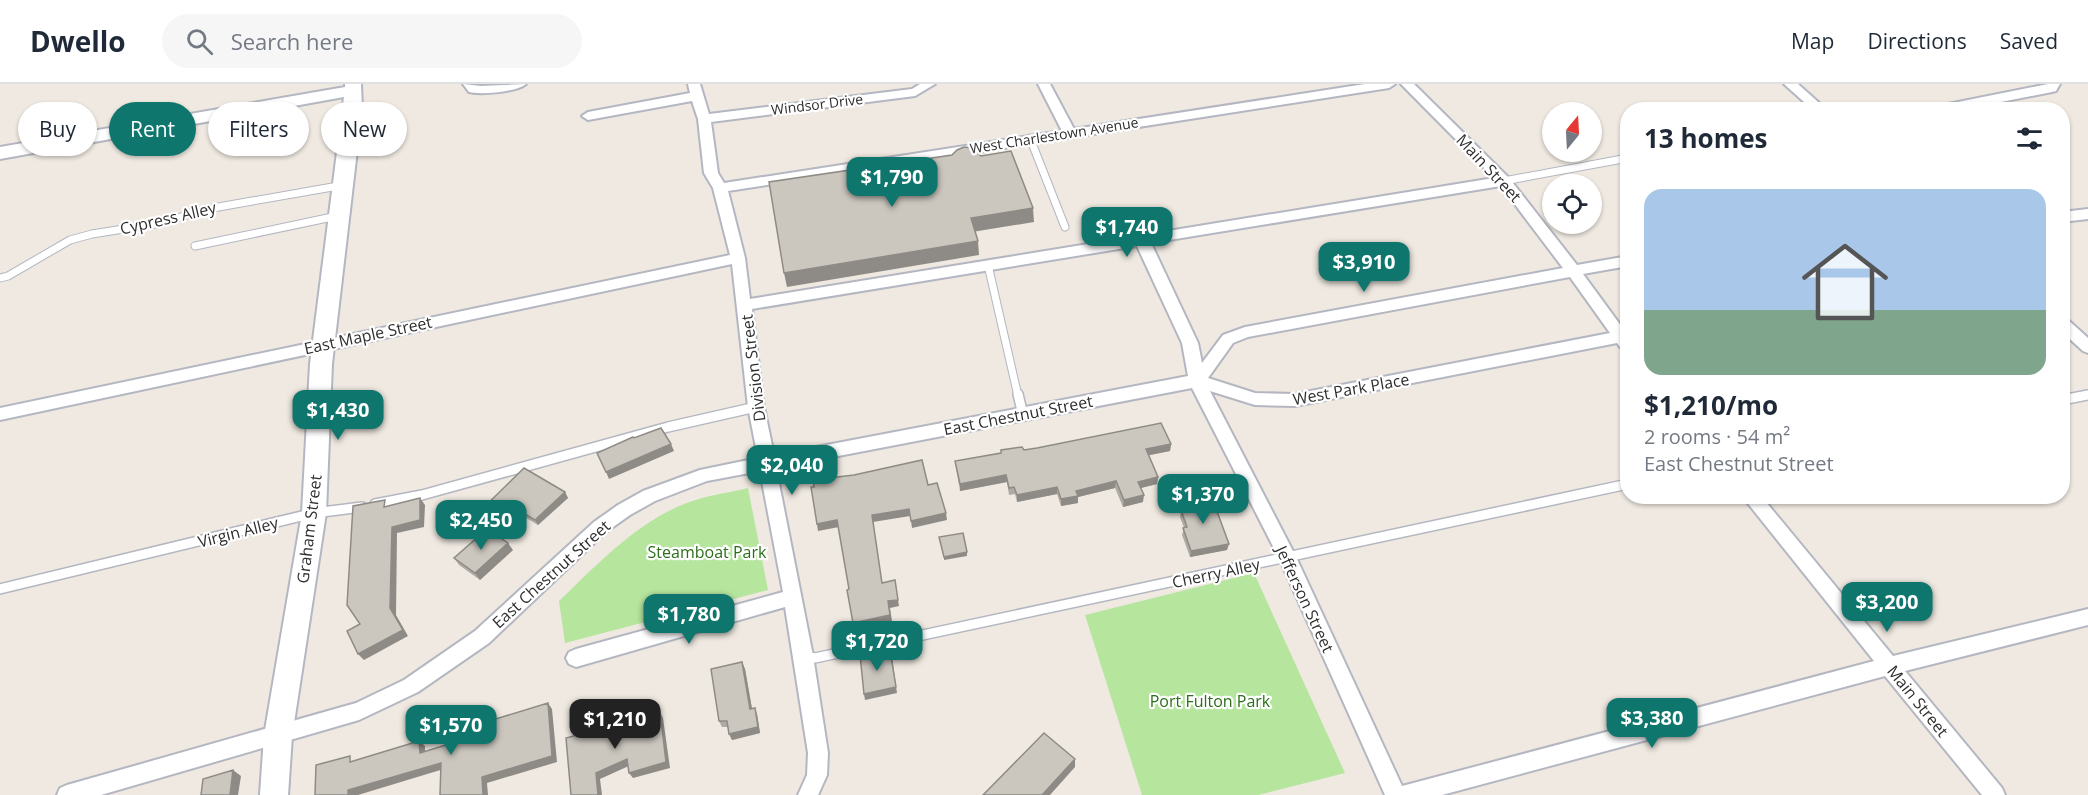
<!DOCTYPE html>
<html lang="en">
<head>
<meta charset="utf-8">
<style>
	:root { --surface:#fff; --page:#f6f6f7; --text:#1f2937; --muted:#747a83; --line:#e0e1e3; --accent:#0f766e }
	body { margin:0; font-family:"Open Sans",sans-serif; background:var(--page); color:var(--text); height:100vh; display:flex; flex-direction:column; font-size:22px; white-space:nowrap }
	* { box-sizing:border-box; margin:0 }
	p { font-size:20px; color:var(--muted) }
	.icon { flex:none; width:33px; height:33px; fill:none; stroke:currentColor; stroke-width:2; stroke-linecap:round; stroke-linejoin:round }
	.map { position:relative; flex:1; overflow:hidden }
	.side { position:absolute; left:1620px; top:18px; width:450px; height:402px; display:flex; flex-direction:column; background:var(--surface); border-radius:24px; box-shadow:0 2px 4px #0004 }
	.side>* { flex:none }
	.hud { position:absolute; left:18px; top:18px; width:570px; height:54px; display:flex; gap:12px }
	.needle { width:39px; rotate:18deg }
	.controls { position:absolute; left:1542px; top:18px; display:grid; gap:12px }
	.controls a { display:grid; place-items:center; width:60px; height:60px; border-radius:50%; background:var(--surface); box-shadow:0 2px 4px #0004; font-size:30px }
	.price { position:absolute; translate:-50% -51px; padding:0 14px; border-radius:12px; background:var(--accent); color:#fff; font-size:20px; line-height:39px; filter:drop-shadow(0 2px 3px #0008) }
	.price::after { content:''; position:absolute; left:50%; top:36px; width:18px; height:14px; margin-left:-9px; background:inherit; clip-path:polygon(0 0,100% 0,50% 100%) }
	.price.selected { background:#222; color:#fff }
	ul { padding:0; list-style:none }
	li { display:grid; align-content:center; gap:12px; height:318px; padding:0 24px }
	li+li { border-top:2px solid var(--line) }
	li span { display:grid; place-items:center; height:186px; border-radius:18px; color:#555 }
	li>.icon { margin-inline-start:auto }
	span .icon { width:108px; height:108px; fill:#fffc; stroke-width:1 }
	li b { font-size:26px }
	h2 { display:flex; justify-content:space-between; align-items:center; height:72px; padding:0 24px; font-size:26px }
	.chip { padding:0 21px; border-radius:27px; background:var(--surface); box-shadow:0 2px 4px #0004; font-size:21px; line-height:54px }
	.chip.selected { background:var(--accent); color:#fff }
	header { display:flex; align-items:center; gap:36px; box-sizing:border-box; height:84px; padding:0 30px; background:var(--surface); border-bottom:2px solid var(--line) }
	header strong { font-size:28px }
	nav { display:flex; gap:33px; margin-inline-start:auto; font-size:21px }
	.search { width:420px; height:54px; background:var(--page); display:flex; align-items:center; gap:15px; box-sizing:border-box; padding:0 21px; border-radius:33px; color:var(--muted); font-size:22px }
	.map>svg:first-child { display:block }
</style>
</head>
<body>
<header>
<strong>Dwello</strong>
<div class="search"><svg class="icon" aria-label="search" viewBox="0 0 24 24"><circle cx="10" cy="10" r="6"/><path d="M15 15l6 6"/></svg>Search here</div>
<nav><a>Map</a><a>Directions</a><a>Saved</a></nav>
</header>
<div class="map">
<svg width="2088" height="711" viewBox="0 0 2088 711">
	<rect width="100%" height="100%" fill="#efe9e1"/>
	<path fill="#b6e59e" d="M748 404 768 506 565 559 559 517C600 478 643 431 699 415 715 410 732 408 748 404Z
		M1254 489 1345 689 1258 711H1142L1085 531Z"/>
	<g fill="none" stroke-linecap="round" stroke-linejoin="round">
		<g stroke="#b4b7c1" stroke-width="9">
			<path id="lane-far1" d="M1030 54 1065 143
				M1504 97 1628 74
				M195 162 337 132
				M988 181 1018 312
				M0 194 8 192 70 156 92 150 161 139 207 125 344 101
				M2085 312 2088 311"/>
		</g>
		<g stroke="#b4b7c1" stroke-width="12">
			<path id="lane" d="M1018 310 1023 331
				M2062 316 2088 311
				M375 420 422 411 668 343 756 323
				M0 505 314 429 362 423
				M805 572 815 574 1628 400"/>
		</g>
		<g stroke="#b4b7c1" stroke-width="4">
			<path id="street" d="M463 0 481 2 526 0C517 8 481 11 469 8Z
				M688 0H700L709 30 912 5 920 0H935L915 12 711 38 718 89 724 99 1062 47 1038 0H1050L1074 45 1365 0H1395L1389 4 728 107 745 174 750 215 1494 94 1401 0H1414L1509 94 1577 181 1628 172V182L1583 190 1624 246H1628V264L1620 263 1617 259 1295 322 1255 321 1210 307 1296 473 1402 702 1874 577 1742 412H1761L1893 572 2088 525V541L1905 587 2002 704 2005 711H1982L1885 592 1442 711H1385L1279 474 1192 304 776 384 813 572 828 669 827 691 818 711H798L807 691 808 669 785 523 576 583 569 580 566 574 569 568 576 565 783 508 760 387 707 397 655 417 630 431 606 448 489 559 418 608 359 636 101 711H57L60 704 67 701 356 619 404 596 475 547 594 438 618 421 643 407 700 386 758 374 748 323 732 180 0 336V324L730 171 713 104 704 89 698 35 692 17 588 36 582 32 588 28 690 9ZM1501 102 1563 184 1245 243 1223 251 1202 279 1198 259 1151 159ZM1137 162 1182 259 1188 292 774 371 764 323 752 225ZM1570 193 1610 249 1295 310 1255 309 1208 294 1233 259 1248 253Z
				M1784 0H1798L1827 26H1813Z
				M2048 0H2060L2056 7 2052 8 1960 26H1932L1938 22Z
				M2088 125V135L2062 138V128Z
				M2062 234 2067 235 2088 254V269L2083 267 2062 248Z"/>
		</g>
		<g stroke="#b4b7c1" stroke-width="4">
			<path id="secondary" d="M345 0H361L362 24 332 280 326 429 292 652 288 711H260L264 652 302 429 310 280 344 13 0 75V63L345 3Z"/>
		</g>
		<use href="#lane-far1" stroke="#fff" stroke-width="7"/>
		<use href="#lane" stroke="#fff" stroke-width="9"/>
		<use href="#street" fill="#fff" fill-rule="evenodd"/>
		<use href="#secondary" fill="#fff" fill-rule="evenodd"/>
	</g>
	<path fill="#afaba4" d="M1171 360 1170 367 1149 371 1158 393 1157 400 1140 404 1143 418 1123 423 1115 404 1078 413V419L1061 422 1057 410 1017 418 1015 410 1009 411 1007 398 960 407 955 377 1001 369V366H1024Z
		M565 408 568 414 538 441 523 432 500 453 477 439 474 433Z
		M1184 417 1227 466 1190 473 1182 451 1184 444 1180 433 1181 426 1183 425Z
		M513 466 480 496 459 481 454 474Z
		M742 578 745 585 752 624 757 630 760 649 732 656 728 643H722L719 637Z"/>
	<path fill="#8e8b86" d="M1033 124 1034 138 972 148 971 134Z
		M978 157 979 171 787 203 784 189Z
		M671 360 674 367 609 395 606 388Z
		M1171 360 1170 367 1145 372 1146 365Z
		M1006 391 1007 398 960 407V400Z
		M1158 393 1157 400 1137 405 1138 398Z
		M1116 397 1115 404 1078 413V419L1061 422V415L1076 407Z
		M1057 403V410L1017 418V411Z
		M565 408 568 414 538 441 535 436Z
		M1144 411 1143 418 1123 423 1124 416Z
		M420 414 425 421 424 443 397 449 396 531 408 552 364 576 358 570 390 524 392 443Z
		M909 425 910 432 873 438 872 431Z
		M520 427 523 432 500 453 496 447Z
		M946 429 947 436 912 444 911 437Z
		M837 436 839 443 818 447 817 440Z
		M508 459 513 466 480 496 475 489Z
		M1229 460 1227 466 1190 473 1191 467Z
		M967 468V472L944 476V473Z
		M898 516 899 522 890 524 892 537 855 546 853 539 888 517Z
		M892 573 897 609 865 616 864 610Z
		M742 578 745 585 753 631 750 625Z
		M548 619 552 625 557 678 487 699 488 711H483L482 693Z
		M755 624 757 630 760 649 732 656 729 650Z
		M660 628 663 634 670 684 633 694 629 689Z
		M419 657 425 662V674L420 669Z
		M627 675 631 681 600 695 602 711H598L596 689Z
		M1075 675V683L1050 711H1042Z
		M441 679 447 684 358 711H348V706Z
		M233 686 241 692 238 711H230Z"/>
	<path fill="#cbc7bf" stroke="#8e8b86" stroke-width="1.5" d="M964 63 972 64 981 72 1011 67 1033 124 971 134 978 157 784 189 769 98 952 71 957 66Z
		M1161 339 1171 360 1146 365 1158 393 1138 398 1144 411 1124 416 1116 397 1076 407 1078 412 1061 415 1057 403 1017 411 1014 403 1009 404 1006 391 960 400 955 377 1001 369V366L1022 363 1024 366 1037 364Z
		M661 344 671 360 606 388 597 369 633 353 634 354Z
		M922 376 928 401 937 399 946 429 911 437 909 425 872 431 882 499 895 496 898 516 888 517 890 531 853 539 847 506 849 505 837 436 817 440 811 403H814L813 396 854 391Z
		M524 384 565 408 535 436 520 427 496 447 474 433Z
		M1209 412 1213 422H1215L1229 460 1191 467 1183 444 1187 443 1181 426 1187 424 1184 417Z
		M420 414V436L392 443 390 524 403 546 358 570 347 547 360 540 347 521 353 422 385 416 384 423Z
		M487 445 508 459 475 489 454 474Z
		M963 449 967 468 944 473 939 453Z
		M890 566 896 603 864 610 860 571Z
		M742 578 750 625 755 624 758 643 729 650 727 637H719L711 585Z
		M548 619 552 672 482 693 483 711H440L441 679 348 706V711H315L316 681 350 672V678L419 657 420 669 459 657 458 643 489 634V637Z
		M646 623 648 630 660 628 666 678 629 689 627 675 596 689 598 711H571L566 654 632 636V627Z
		M1044 649 1075 675 1042 711H983Z
		M233 686 230 711H201L203 695Z"/>
	<g text-anchor="middle" dominant-baseline="central" stroke-width="4.5" stroke-linejoin="round" paint-order="stroke">
		<g font-size="14" fill="#2e2e2e" stroke="#fff">
			<text transform="translate(817 20) rotate(-7)">Windsor Drive</text>
			<text transform="translate(1054 51) rotate(-9)">West Charlestown Avenue</text>
		</g>
		<g font-size="16" fill="#2e2e2e" stroke="#fff">
			<text transform="translate(1489 84) rotate(47)">Main Street</text>
			<text transform="translate(168 134) rotate(-13)">Cypress Alley</text>
			<text transform="translate(368 251) rotate(-12)">East Maple Street</text>
			<text transform="translate(753 284) rotate(-97)">Division Street</text>
			<text transform="translate(1351 305) rotate(-10)">West Park Place</text>
			<text transform="translate(1018 331) rotate(-11)">East Chestnut Street</text>
			<text transform="translate(309 445) rotate(-83)">Graham Street</text>
			<text transform="translate(238 448) rotate(-14)">Virgin Alley</text>
			<text transform="translate(1216 489) rotate(-12)">Cherry Alley</text>
			<text transform="translate(551 490) rotate(-42)">East Chestnut Street</text>
			<text transform="translate(1305 515) rotate(65)">Jefferson Street</text>
			<text transform="translate(1918 617) rotate(51)">Main Street</text>
		</g>
		<g font-size="16" fill="#2c6e1b" stroke="#fff">
			<text x="707" y="468">Steamboat Park</text>
			<text x="1210" y="617">Port Fulton Park</text>
		</g>
	</g>
</svg>
<div class="controls">
<a><svg class="needle" viewBox="-14 -14 28 28"><path d="M0-13l5 13h-10z" fill="#e53935"/><path d="M0 13l5-13h-10z" fill="#747a83"/></svg></a>
<a><svg class="icon" aria-label="locate" viewBox="0 0 24 24"><circle cx="12" cy="12" r="6"/><path d="M12 2v4M12 18v4M2 12h4M18 12h4"/></svg></a>
</div>
<b class="price" style="left:892px;top:124px">$1,790</b>
<b class="price" style="left:1127px;top:174px">$1,740</b>
<b class="price" style="left:1364px;top:209px">$3,910</b>
<b class="price" style="left:338px;top:357px">$1,430</b>
<b class="price" style="left:792px;top:412px">$2,040</b>
<b class="price" style="left:1203px;top:441px">$1,370</b>
<b class="price" style="left:481px;top:467px">$2,450</b>
<b class="price" style="left:1887px;top:549px">$3,200</b>
<b class="price" style="left:689px;top:561px">$1,780</b>
<b class="price" style="left:877px;top:588px">$1,720</b>
<b class="price" style="left:1652px;top:665px">$3,380</b>
<b class="price selected" style="left:615px;top:666px">$1,210</b>
<b class="price" style="left:451px;top:672px">$1,570</b>
<div class="hud">
<a class="chip">Buy</a>
<a class="chip selected">Rent</a>
<a class="chip">Filters</a>
<a class="chip">New</a>
</div>
<section class="side">
<h2>13 homes<svg class="icon" aria-label="filters" viewBox="0 0 24 24"><path d="M4 7h16M4 17h16"/><circle cx="9" cy="7" r="2"/><circle cx="15" cy="17" r="2"/></svg></h2>
<ul>
<li><span style="background:linear-gradient(#a9c7e8 65%,#7fa58c 0)"><svg class="icon" aria-label="home" viewBox="0 0 24 24"><path d="M3 11l9-7 9 7M6 9v11h12V9"/></svg></span><div><b>$1,210/mo</b><p>2 rooms · 54 m²</p><p>East Chestnut Street</p></div></li>
</ul>
</section>
</div>
</body>
</html>
